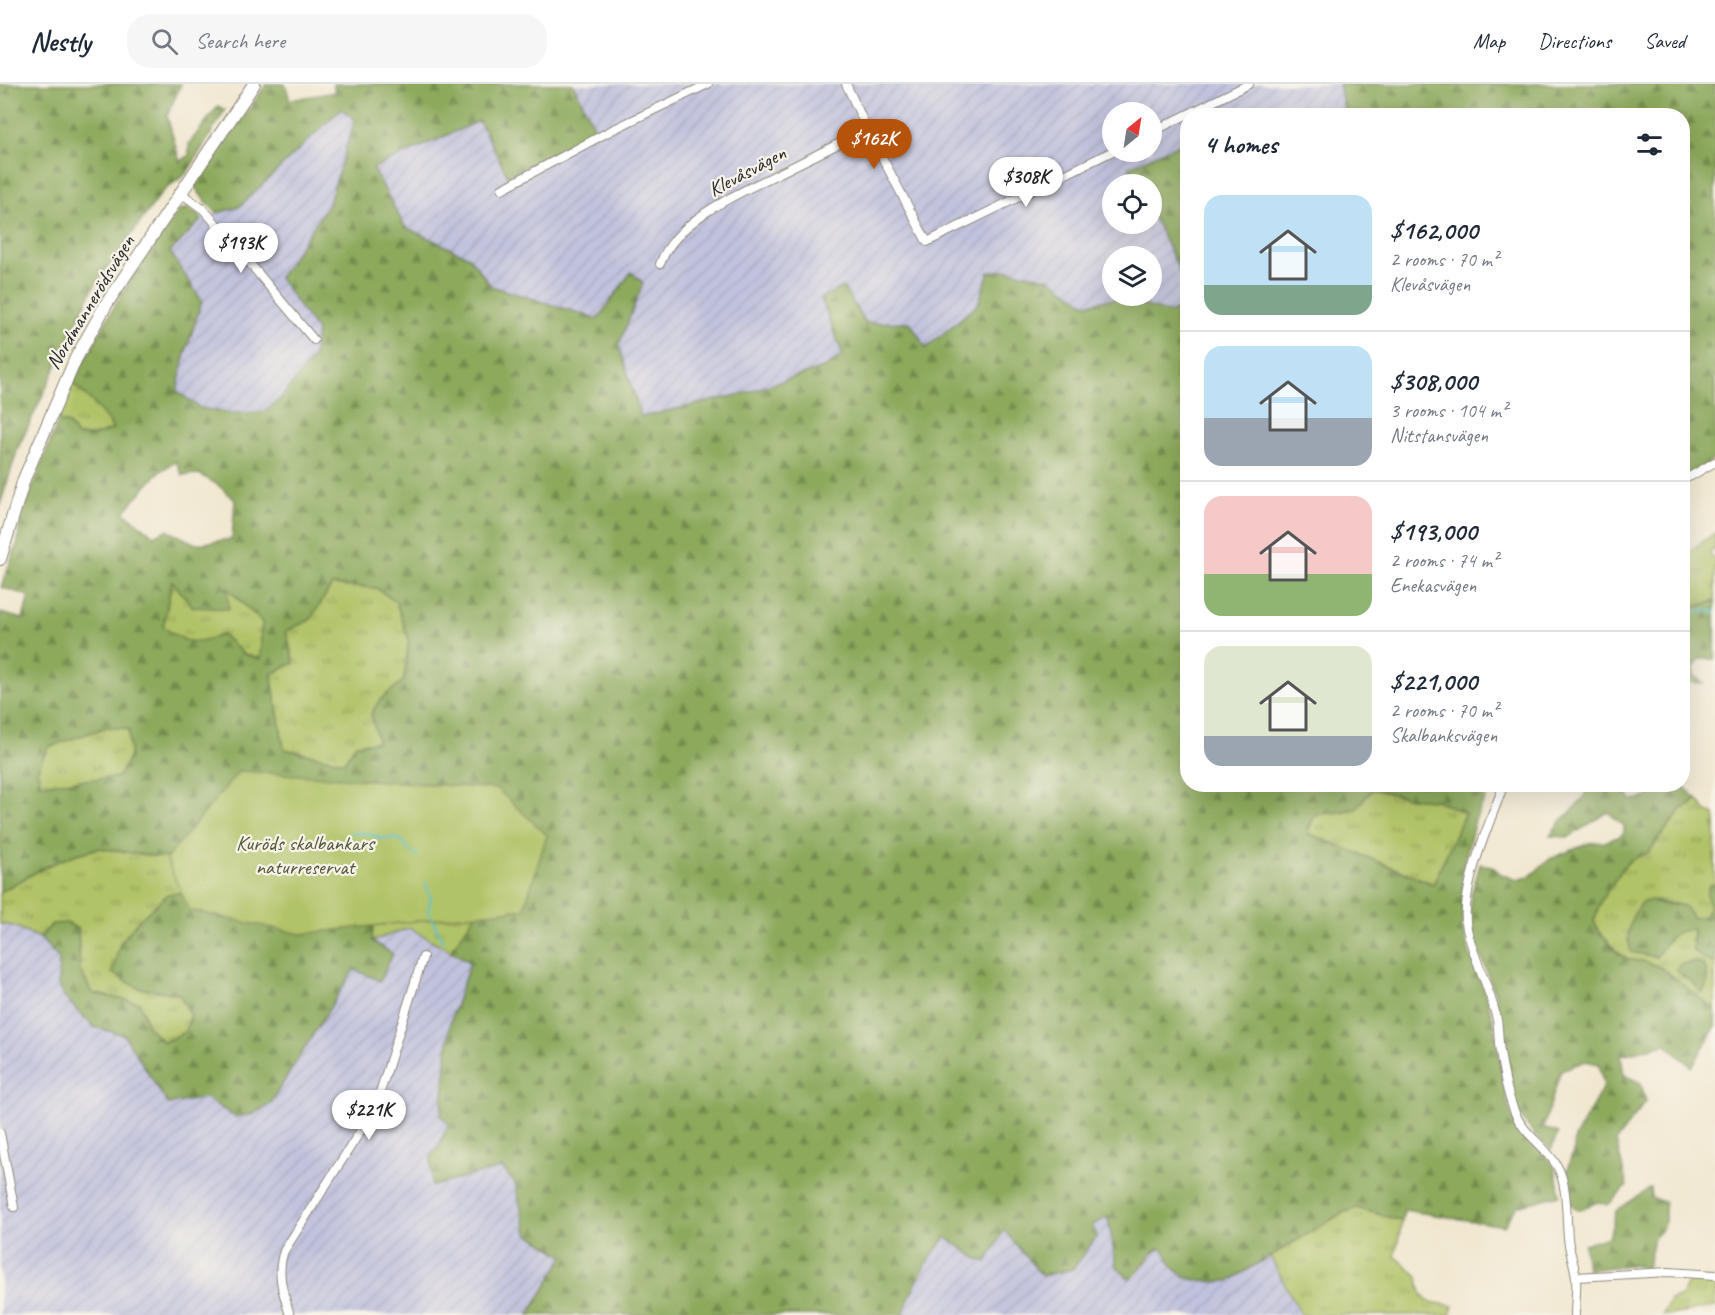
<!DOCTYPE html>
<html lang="en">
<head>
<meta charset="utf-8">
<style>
	:root { --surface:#fff; --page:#f6f6f7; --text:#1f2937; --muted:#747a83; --line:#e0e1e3; --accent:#b45309 }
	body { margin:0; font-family:Caveat,sans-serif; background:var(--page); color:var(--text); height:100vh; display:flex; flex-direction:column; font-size:22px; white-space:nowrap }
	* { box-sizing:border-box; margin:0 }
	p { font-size:20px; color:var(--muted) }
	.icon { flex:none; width:33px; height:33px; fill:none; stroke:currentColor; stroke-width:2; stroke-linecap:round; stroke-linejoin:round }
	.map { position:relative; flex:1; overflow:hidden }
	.drawer { position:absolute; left:1180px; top:24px; width:510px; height:684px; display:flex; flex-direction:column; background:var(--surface); border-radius:24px; box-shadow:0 6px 24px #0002 }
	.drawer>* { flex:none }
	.needle { width:39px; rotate:30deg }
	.tools { position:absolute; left:1102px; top:18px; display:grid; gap:12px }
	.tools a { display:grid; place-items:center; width:60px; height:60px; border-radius:50%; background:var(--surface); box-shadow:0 6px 24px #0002; font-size:30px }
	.price { position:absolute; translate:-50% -51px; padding:0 14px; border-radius:21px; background:#fff; color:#222; font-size:20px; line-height:39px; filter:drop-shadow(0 2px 3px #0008) }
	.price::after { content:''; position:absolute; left:50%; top:36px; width:18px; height:14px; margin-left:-9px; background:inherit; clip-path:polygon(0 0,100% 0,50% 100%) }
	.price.current { background:var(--accent); color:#fff }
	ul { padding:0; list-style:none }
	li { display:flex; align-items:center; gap:18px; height:150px; padding:0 24px }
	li+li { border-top:2px solid var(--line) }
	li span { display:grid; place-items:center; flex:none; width:168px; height:120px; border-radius:18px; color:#555 }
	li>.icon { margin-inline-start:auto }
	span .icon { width:72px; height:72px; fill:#fffc; stroke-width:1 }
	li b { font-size:26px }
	h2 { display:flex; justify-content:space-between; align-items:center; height:72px; padding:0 24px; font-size:26px }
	header { display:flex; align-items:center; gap:36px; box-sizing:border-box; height:84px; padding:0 30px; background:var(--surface); border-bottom:2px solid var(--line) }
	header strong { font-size:28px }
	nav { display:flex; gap:33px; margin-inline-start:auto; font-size:21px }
	.search { width:420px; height:54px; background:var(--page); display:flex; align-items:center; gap:15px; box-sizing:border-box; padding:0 21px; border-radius:24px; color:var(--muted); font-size:22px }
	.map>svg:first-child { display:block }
</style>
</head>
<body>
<header>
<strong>Nestly</strong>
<div class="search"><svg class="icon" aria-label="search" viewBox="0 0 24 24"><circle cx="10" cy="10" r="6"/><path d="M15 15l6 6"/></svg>Search here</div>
<nav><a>Map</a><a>Directions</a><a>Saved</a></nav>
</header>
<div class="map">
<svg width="1715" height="1231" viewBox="0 0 1715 1231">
	<defs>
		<pattern id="industrial-furrows" width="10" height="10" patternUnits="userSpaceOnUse" patternTransform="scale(1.5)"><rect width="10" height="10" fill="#c1c2dd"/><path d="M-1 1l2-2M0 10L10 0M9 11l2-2" fill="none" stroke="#a6a7be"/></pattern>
		<pattern id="grass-tufts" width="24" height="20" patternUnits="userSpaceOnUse" patternTransform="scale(1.5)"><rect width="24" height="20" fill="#b1c367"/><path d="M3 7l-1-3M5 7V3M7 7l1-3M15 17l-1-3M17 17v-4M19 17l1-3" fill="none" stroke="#909f55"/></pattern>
		<pattern id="forest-firs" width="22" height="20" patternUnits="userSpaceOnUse" patternTransform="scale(1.5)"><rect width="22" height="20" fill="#8ca95c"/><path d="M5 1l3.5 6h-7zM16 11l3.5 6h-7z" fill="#738a4c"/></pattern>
	</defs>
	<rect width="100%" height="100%" fill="#f7f3e8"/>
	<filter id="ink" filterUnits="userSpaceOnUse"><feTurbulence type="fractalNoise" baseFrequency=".0167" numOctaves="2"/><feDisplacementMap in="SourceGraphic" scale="12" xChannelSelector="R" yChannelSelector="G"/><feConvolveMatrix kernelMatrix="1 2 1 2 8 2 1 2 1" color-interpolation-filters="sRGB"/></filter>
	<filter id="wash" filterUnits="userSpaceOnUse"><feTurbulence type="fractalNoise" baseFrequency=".008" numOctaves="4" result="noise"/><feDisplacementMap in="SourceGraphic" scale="24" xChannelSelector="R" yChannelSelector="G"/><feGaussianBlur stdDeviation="1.35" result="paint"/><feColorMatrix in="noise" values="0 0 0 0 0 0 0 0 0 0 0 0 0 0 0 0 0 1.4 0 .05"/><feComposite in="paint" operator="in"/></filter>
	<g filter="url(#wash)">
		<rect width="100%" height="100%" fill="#f1e7cf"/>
		<path fill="url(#industrial-furrows)" fill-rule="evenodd" d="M573 0H1339L1345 31 1188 32V56L1129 83 1137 100H1113V140H1152V130L1188 204V218L1170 229 1119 214 1087 220 1050 195 978 220 926 265 910 238 866 239 822 214 843 271 826 283 742 310 641 334 619 261 631 188 598 235 491 202 469 173 405 143 373 83 479 37 508 92 596 46ZM1113 28H1152V68H1113ZM1113 172H1152V212H1113Z
			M341 25 355 36 329 119 279 194 317 248 313 273 281 314 264 328 230 329 200 324 176 307 185 270 170 168 202 135 240 122Z
			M0 840 14 842 40 854 59 875 58 900 94 943 124 951 168 1020 206 1014 235 1032 354 884 372 857 409 844 470 877 450 939 449 1039 438 1063 432 1102 502 1084 515 1100 527 1149 565 1172 529 1231H0Z
			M1108 1133 1116 1182 1136 1192 1155 1166 1161 1164 1168 1170 1229 1197 1270 1172 1301 1231H903L918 1197 936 1165 947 1153 976 1174 1004 1146 1073 1185 1097 1152 1091 1141Z"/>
		<path fill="url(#grass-tufts)" stroke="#6e7749" stroke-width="1.5" d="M72 299C89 313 102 326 114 345L94 352H77L69 340 58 337Z
			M1715 449V466H1711L1710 470 1711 473 1715 474V517L1699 522 1683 524V469L1692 465Z
			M172 497 226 503 262 538 260 575 243 570 223 551C190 560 191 562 163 543Z
			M332 501 376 504 396 518 409 555 404 596 379 617V658L356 660 344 678 284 665 271 590 293 579 286 547 310 536Z
			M107 643 129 645 130 673 118 694 41 700 37 687 48 663Z
			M1372 705 1411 714 1436 716 1465 728 1434 800 1307 749 1315 731 1355 725Z
			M1697 715 1707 728 1715 730V800L1709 802 1707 811 1710 824 1705 832 1693 834C1678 814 1672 823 1651 816 1632 830 1630 833 1628 857L1656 873C1666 857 1673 845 1693 845L1692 857 1708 877 1715 878V926L1660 883 1642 877 1629 876 1618 869 1598 847 1594 837 1601 816 1623 784 1629 777 1649 768 1681 726 1691 721Z
			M100 764 152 772 496 799 451 867 409 844 372 857 374 819 138 904 179 910 191 931 185 948 164 958 148 943 139 919 92 909 80 886 78 845 52 840 40 854 14 842 0 840V808L45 783 76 770Z
			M1357 1124 1402 1137 1395 1172 1418 1192C1420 1221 1428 1217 1453 1222L1450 1231H1301L1270 1172 1342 1129Z
			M1715 1196V1223C1697 1225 1680 1231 1663 1231L1670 1216 1681 1212 1689 1197Z"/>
		<path fill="url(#forest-firs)" stroke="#5c6a44" stroke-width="1.5" fill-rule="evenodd" d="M0 0H181L167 32 180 78 189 71V60L218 22 225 26 187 89 162 108 93 204 18 364 0 421Z
			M267 0H285L290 16 335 8 333 0H573L596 46 508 92 479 37 373 84 405 143 469 173 491 202 598 235 631 188 643 199 619 261 641 333 742 310 826 283 843 271 821 214 843 203 866 239 910 238 926 264 978 220 989 188 1008 186 1050 195 1087 220 1119 214 1170 229 1188 218V700L1492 701 1475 736 1463 784 1462 843 1470 870 1487 914 1494 939 1506 1013 1512 1033 1525 1053 1545 1070 1555 1084 1560 1111 1517 1122 1504 1142 1404 1126 1402 1137 1357 1124 1342 1129 1229 1197C1209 1199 1184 1199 1171 1180 1166 1172 1169 1171 1161 1164 1146 1169 1143 1189 1129 1195L1116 1182 1108 1133 1092 1141 1097 1152 1073 1185 1042 1192 1004 1146 987 1178 976 1174 946 1153C928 1175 912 1203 903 1231H529L564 1172 527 1149 515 1099 502 1084 432 1102 431 1070 438 1063 449 1039 441 1033 450 939 470 878 451 867 496 799 152 772 100 764 76 770 45 783 0 808V529L23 535 29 512 1 503 18 458 20 436 58 337 69 340 77 352H94L113 345C102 326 89 313 72 299L119 214 179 126 189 124 202 135 170 168 202 217 185 270 177 307 200 324 230 329 264 328 281 314 313 273 317 247 279 194 329 119 355 35 341 25 239 123 217 129 206 118 194 102ZM176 377 182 391 199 390 218 401 235 416 232 455 196 460 167 446 154 452 124 428 158 389ZM172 497 193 523 229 525 227 504 262 538 260 575 243 570 223 551C190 560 191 562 163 543ZM332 501 376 504 396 518 409 556 404 596 379 617 371 630 378 658 356 660 344 678 284 665 271 590 294 579 286 547 310 536ZM107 643 129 645 130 673 118 693 41 700 37 687 48 663ZM1373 705 1411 714 1436 716 1465 729 1433 800 1307 749 1315 731 1355 725Z
			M1339 0H1715V374L1706 381 1683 392V32L1345 31Z
			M1188 56V204L1152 130V100H1137L1129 83Z
			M1715 517V575H1700L1694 584V591L1703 600 1683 597V524L1699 522Z
			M1589 701H1619L1632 716C1645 714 1653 713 1658 701H1682L1697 715 1691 721 1680 726 1649 768 1629 777 1623 784 1601 816 1594 837 1598 847 1618 869 1629 876 1642 877 1660 883 1715 926V943L1692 983 1665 960 1621 971 1624 991 1641 999 1646 1017 1616 1057 1627 1102 1608 1121 1598 1118 1578 1126 1571 1120 1567 1086 1574 1065 1575 1054 1604 1001 1599 980 1586 977 1561 986 1543 1044 1558 1049 1551 1066 1535 1051 1517 1028 1508 994 1495 910 1473 850 1470 825 1471 811 1480 780 1492 782 1501 790 1517 796 1529 793 1550 775 1589 759 1605 758 1618 753 1624 749V742L1608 728 1569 753 1550 752C1554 747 1558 740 1562 736 1574 725 1584 717 1589 701Z
			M1715 800V878L1708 877 1693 867V845C1672 845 1666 858 1656 873L1631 868C1625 849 1630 834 1641 819L1651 816 1665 821 1675 820 1684 822 1693 834 1704 832 1710 824 1707 811 1709 801Z
			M205 806 374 819 372 857 393 870 380 897 354 885 270 1020 253 1030 235 1033 206 1014 168 1020 124 951 94 943 64 913 58 900 59 875 40 854 52 840 67 839 78 845 80 886 92 909 140 919 148 943 164 958 185 948 191 932 179 910 138 904 112 889 120 859 138 837 168 810Z
			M1695 877 1705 883 1708 898 1703 908 1676 886 1681 880Z
			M1650 1104 1651 1114 1665 1118V1137L1661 1147 1654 1154 1648 1181 1645 1184 1631 1181 1587 1186 1584 1160 1609 1153 1616 1127Z"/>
		<path fill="#b1c367" stroke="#6e7749" stroke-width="1.5" d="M239 687 497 705 547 751 524 825 301 850 189 826 166 775Z"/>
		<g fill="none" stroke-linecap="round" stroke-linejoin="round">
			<path stroke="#56c4ca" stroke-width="2" d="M1683 531 1703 527 1715 528
				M351 749H366L383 755 392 754 403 757 408 766 418 772
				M426 799 431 815 428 826 443 858"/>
		</g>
	</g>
	<g filter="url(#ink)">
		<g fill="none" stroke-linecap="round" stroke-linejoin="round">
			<g stroke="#8e897d" stroke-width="10">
				<path id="minor" d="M846 0 867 45 927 158 1113 67
					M1152 48 1249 0
					M502 105 612 46 708 0
					M181 109 204 126 232 158 314 256
					M660 180C677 133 746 106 788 85 814 72 841 59 867 45
					M1683 395 1691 392 1715 378
					M1504 700C1490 739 1459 805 1467 845 1474 876 1490 904 1497 936 1499 946 1498 957 1500 967 1503 988 1507 1010 1515 1029 1524 1051 1546 1062 1557 1082 1568 1101 1566 1133 1568 1154 1569 1168 1575 1181 1576 1194 1577 1206 1575 1219 1575 1231
					M0 1049 14 1123
					M1576 1193 1669 1188 1715 1191
					M290 1231C283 1209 276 1189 284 1167L375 1024 423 873"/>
			</g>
			<g stroke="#8e897d" stroke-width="14">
				<path id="secondary" d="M0 475 24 395 76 274 107 219 254 0"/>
			</g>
			<use href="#minor" stroke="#fff" stroke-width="8"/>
			<use href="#secondary" stroke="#fff" stroke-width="12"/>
		</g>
	</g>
	<g text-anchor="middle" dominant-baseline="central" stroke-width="4.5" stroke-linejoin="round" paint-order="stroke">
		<g font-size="21" fill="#2b2b2b" stroke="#f7f3e8">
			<text transform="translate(747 87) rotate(-28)">Klevåsvägen</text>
			<text transform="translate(90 218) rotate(-59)">Nordmannerödsvägen</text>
		</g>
		<g font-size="21" fill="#53593d" stroke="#f7f3e8">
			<text x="305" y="759">Kuröds skalbankars<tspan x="305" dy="24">naturreservat</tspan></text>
		</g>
	</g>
</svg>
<div class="tools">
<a><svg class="needle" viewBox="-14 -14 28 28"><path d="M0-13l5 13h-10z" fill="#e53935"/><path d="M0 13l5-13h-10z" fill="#747a83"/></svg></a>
<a><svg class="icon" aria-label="locate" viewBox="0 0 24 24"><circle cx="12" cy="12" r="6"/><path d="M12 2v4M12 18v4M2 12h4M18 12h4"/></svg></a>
<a><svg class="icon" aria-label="layers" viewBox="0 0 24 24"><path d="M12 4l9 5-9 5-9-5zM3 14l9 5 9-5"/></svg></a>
</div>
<b class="price current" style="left:874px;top:86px">$162K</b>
<b class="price" style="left:1026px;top:124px">$308K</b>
<b class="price" style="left:241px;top:190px">$193K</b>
<b class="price" style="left:369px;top:1057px">$221K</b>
<section class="drawer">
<h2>4 homes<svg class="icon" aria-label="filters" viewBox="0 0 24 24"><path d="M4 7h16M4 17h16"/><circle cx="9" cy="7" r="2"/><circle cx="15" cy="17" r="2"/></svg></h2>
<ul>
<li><span style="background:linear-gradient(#bfe0f5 75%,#7fa58c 0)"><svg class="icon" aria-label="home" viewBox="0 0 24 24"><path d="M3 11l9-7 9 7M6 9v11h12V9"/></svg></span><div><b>$162,000</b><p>2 rooms · 70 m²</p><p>Klevåsvägen</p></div></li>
<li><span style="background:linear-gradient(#bfe0f5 60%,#9aa5b1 0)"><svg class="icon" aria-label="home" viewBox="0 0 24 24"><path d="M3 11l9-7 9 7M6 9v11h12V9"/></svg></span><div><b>$308,000</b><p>3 rooms · 104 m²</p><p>Nitstansvägen</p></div></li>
<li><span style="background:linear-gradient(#f6c9c9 65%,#8fb573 0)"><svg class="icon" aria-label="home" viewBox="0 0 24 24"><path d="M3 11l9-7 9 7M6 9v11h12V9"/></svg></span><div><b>$193,000</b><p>2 rooms · 74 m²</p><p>Enekasvägen</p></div></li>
<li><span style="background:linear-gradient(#dfe7d0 75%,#9aa5b1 0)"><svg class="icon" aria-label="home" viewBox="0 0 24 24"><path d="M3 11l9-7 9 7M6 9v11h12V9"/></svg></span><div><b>$221,000</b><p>2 rooms · 70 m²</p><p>Skalbanksvägen</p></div></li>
</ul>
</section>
</div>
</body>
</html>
